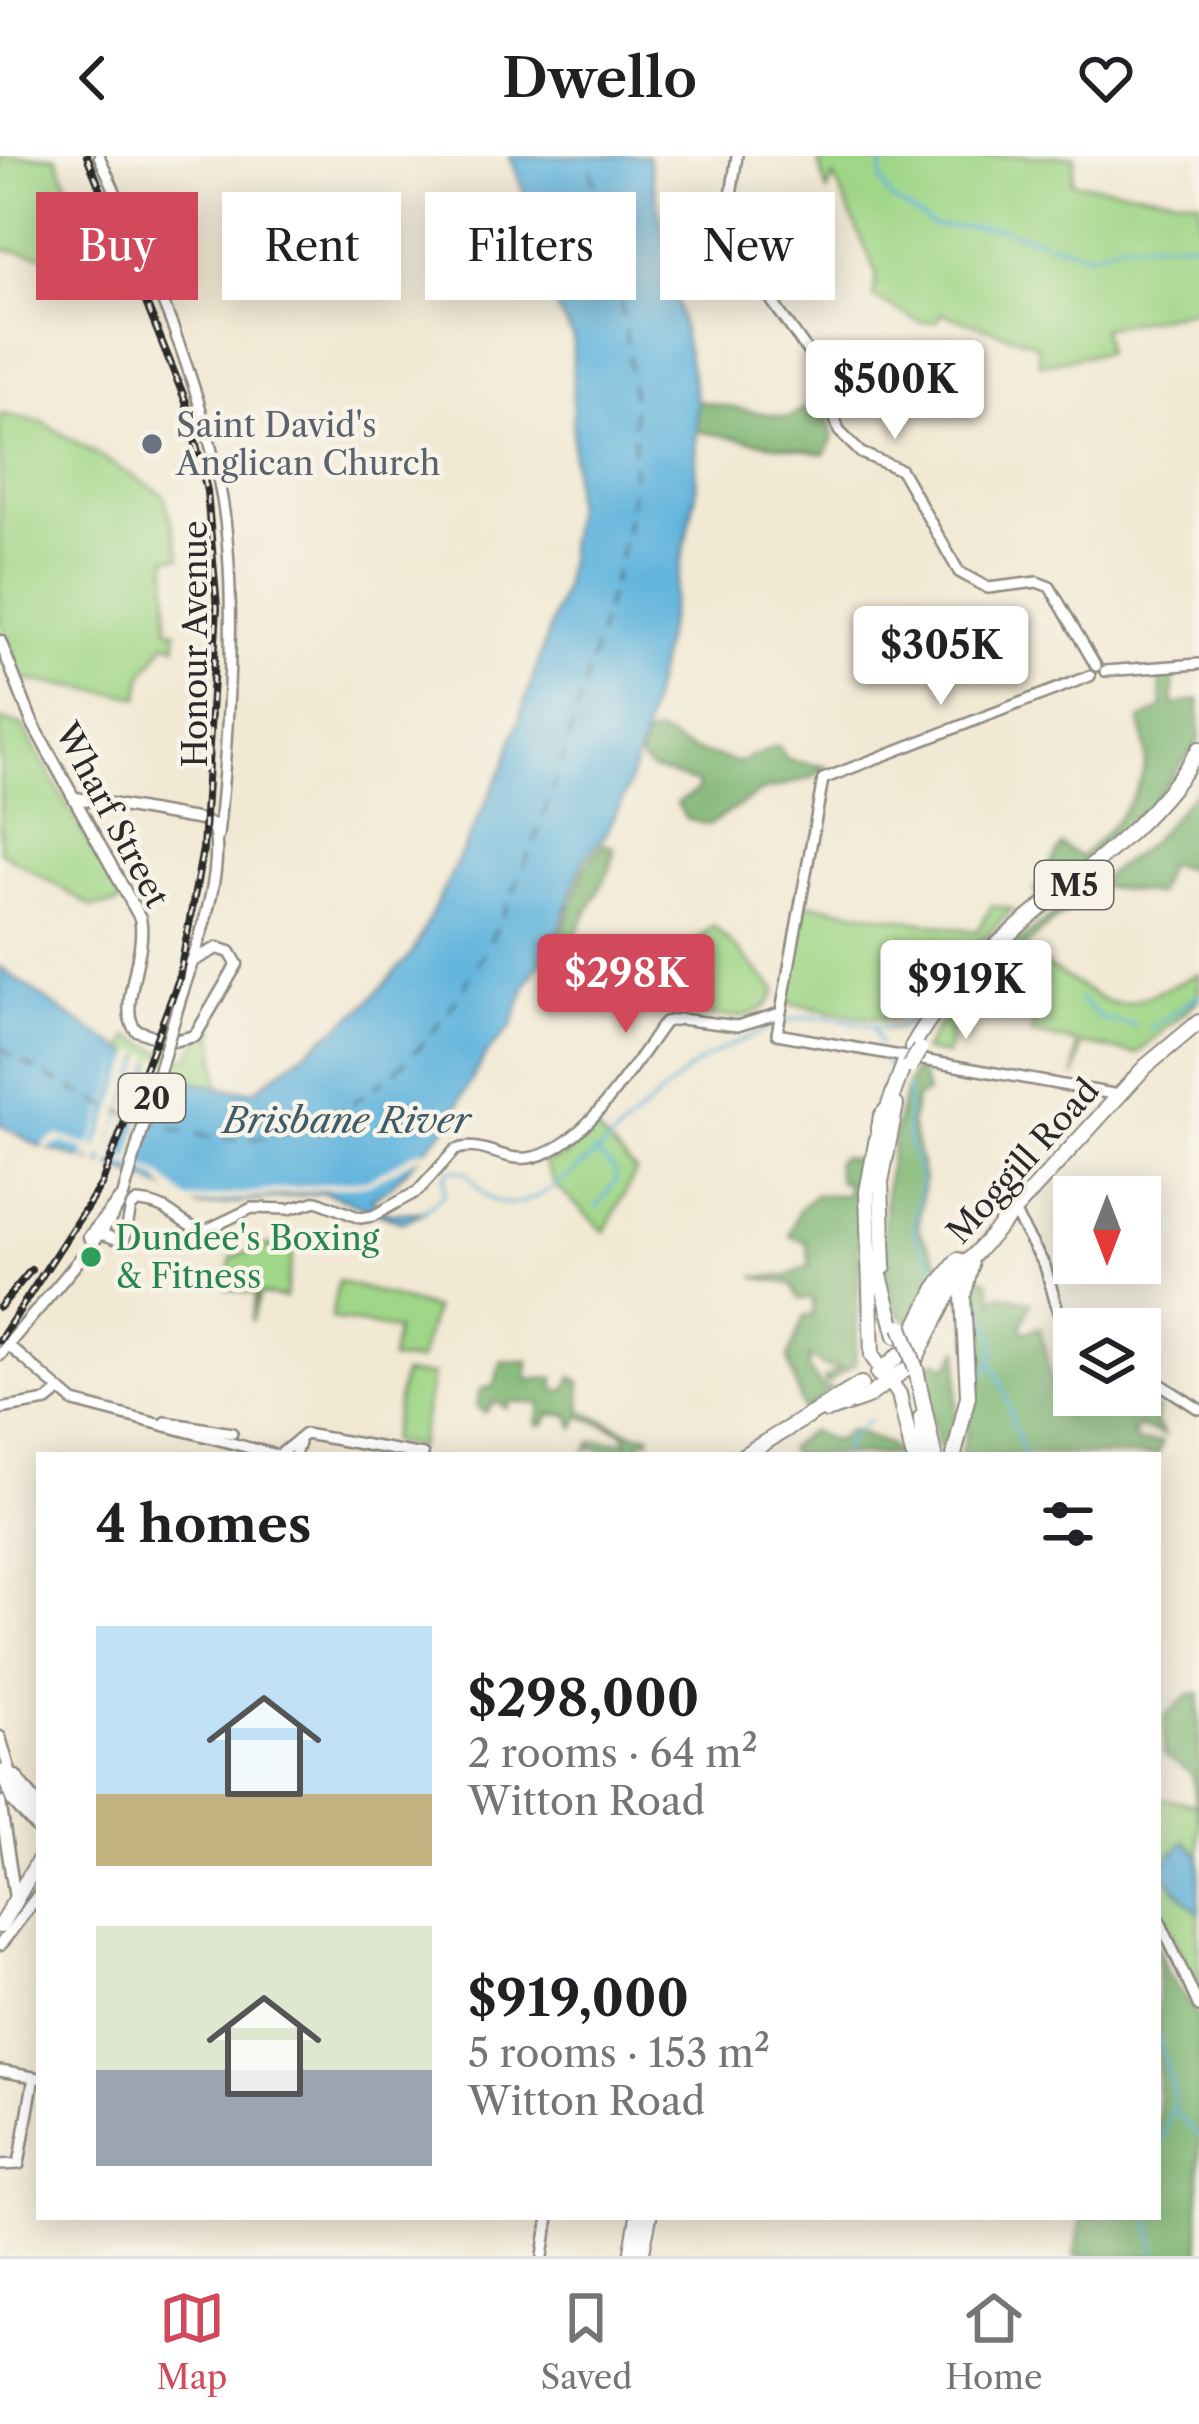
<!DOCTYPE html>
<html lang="en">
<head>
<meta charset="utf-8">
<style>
	:root { --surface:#fff; --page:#f6f6f6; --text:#202124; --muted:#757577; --line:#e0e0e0; --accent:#d1495b }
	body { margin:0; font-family:"Libre Caslon Text",serif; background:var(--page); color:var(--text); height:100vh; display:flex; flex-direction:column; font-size:45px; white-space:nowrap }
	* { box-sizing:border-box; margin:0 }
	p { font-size:39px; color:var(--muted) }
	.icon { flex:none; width:66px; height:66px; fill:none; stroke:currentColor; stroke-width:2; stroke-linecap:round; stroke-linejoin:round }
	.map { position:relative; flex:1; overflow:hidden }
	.side { position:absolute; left:36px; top:1296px; width:1125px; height:768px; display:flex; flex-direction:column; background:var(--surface); border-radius:0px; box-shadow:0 6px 30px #0003 }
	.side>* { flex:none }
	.banner { position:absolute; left:36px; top:36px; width:1128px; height:108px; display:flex; gap:24px }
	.needle { width:78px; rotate:180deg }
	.tools { position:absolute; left:1053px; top:1020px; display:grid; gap:24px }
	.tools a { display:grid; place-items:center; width:108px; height:108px; border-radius:0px; background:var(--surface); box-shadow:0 6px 30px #0003; font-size:60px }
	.price { position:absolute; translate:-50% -102px; padding:0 27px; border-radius:12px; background:#fff; color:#222; font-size:39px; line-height:78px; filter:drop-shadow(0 3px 6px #0008) }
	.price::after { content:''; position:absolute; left:50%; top:72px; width:36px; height:27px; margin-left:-18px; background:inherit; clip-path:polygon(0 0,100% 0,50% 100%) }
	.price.current { background:var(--accent); color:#fff }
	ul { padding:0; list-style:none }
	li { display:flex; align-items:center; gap:36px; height:300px; padding:0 60px }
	li span { display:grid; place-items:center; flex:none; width:336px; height:240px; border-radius:0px; color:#555 }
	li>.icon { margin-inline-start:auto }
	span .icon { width:144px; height:144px; fill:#fffc; stroke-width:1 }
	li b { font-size:51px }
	h2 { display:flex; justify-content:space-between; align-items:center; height:144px; padding:0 60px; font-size:51px }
	.tag { padding:0 42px; border-radius:0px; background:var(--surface); box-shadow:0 6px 30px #0003; font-size:42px; line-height:108px }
	.tag.current { background:var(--accent); color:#fff }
	header { display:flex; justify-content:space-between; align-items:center; height:156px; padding:0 60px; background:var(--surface); font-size:54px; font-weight:600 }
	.tabs { display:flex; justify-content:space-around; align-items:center; height:168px; border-top:3px solid var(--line); background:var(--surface); font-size:33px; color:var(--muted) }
	.tabs a { display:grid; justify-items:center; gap:6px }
	.tabs .current { color:var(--accent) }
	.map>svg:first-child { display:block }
</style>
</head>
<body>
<header><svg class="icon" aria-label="back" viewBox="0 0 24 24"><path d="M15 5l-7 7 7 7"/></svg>Dwello<svg class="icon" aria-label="heart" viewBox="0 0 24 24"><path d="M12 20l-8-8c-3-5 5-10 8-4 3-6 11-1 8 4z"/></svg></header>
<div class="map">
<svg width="1199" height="2100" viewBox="0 0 1199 2100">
	<rect width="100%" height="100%" fill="#f7f3e8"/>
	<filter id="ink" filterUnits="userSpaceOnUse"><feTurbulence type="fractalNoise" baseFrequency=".00833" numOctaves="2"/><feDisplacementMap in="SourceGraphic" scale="24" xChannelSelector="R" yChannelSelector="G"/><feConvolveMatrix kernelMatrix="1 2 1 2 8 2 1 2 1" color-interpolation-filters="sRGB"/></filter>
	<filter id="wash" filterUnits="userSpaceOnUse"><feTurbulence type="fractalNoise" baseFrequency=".004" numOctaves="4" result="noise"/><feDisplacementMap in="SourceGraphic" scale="48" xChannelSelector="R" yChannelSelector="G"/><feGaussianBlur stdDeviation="2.7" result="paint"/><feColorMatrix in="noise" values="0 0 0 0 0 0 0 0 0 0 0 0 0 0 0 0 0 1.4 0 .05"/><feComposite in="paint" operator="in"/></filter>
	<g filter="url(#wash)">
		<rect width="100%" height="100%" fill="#f2e9d4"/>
		<path fill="#a0d687" stroke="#668059" stroke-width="3" d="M0 0H56L82 62 73 104 0 93Z
			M817 0H1075L1072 26 1199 44V153L1102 172 1106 196 1040 208 1036 188 941 157 938 165 921 167 873 141 877 118 834 21 827 36Z
			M0 258 43 266 164 339 181 401H167L168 473 176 474V490L166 486 143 519 139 541 20 523 0 465Z
			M0 564 22 569 120 743 118 748 92 751 0 695Z
			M804 747 977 775 992 750 1013 753C990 770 911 858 899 861 869 868 820 852 788 847Z
			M713 769 776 834C762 877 696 857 663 852L669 810Z
			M1034 803C1126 853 1096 864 1199 818V843L1137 898 1082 888 1075 921 1077 887 1031 878 1039 836 1018 833Z
			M1003 816H1010L1002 855 974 851 970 873 952 870 947 899 923 895 943 863 958 862Z
			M213 864 219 932 192 927 123 896 130 880 171 900 187 902Z
			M593 971 636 1015 605 1076 556 1030 544 1006 563 1002Z
			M269 1089 293 1096 285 1142 260 1138 251 1166 256 1138 226 1132 232 1101Z
			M338 1125 434 1153 419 1205 391 1204 396 1174 331 1163Z
			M403 1218 432 1219 419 1291 390 1286Z
			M1158 1642 1199 1649V1836L1158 1744Z"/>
		<path fill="#80b774" stroke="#567150" stroke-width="3" d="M821 242 833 281 825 298 697 275V245L788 262Z
			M1159 517H1173V550L1199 543V584L1140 664 975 800 930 850 966 800 1040 742 1035 735 1061 689 1081 701C1107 679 1142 639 1146 603 1147 592 1142 576 1140 564L1163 552Z
			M660 577 683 591 739 607 778 590 787 604 827 611 811 622 762 635 709 669 686 663 677 647 697 635 698 627 651 613 640 603 646 580Z
			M1199 631V713L1167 709 1156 738 1098 730 1097 737 1052 766 953 854 1007 793 1151 686Z
			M604 687 614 692 611 711 561 807 556 814 549 813 586 708Z
			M918 907 927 937 916 942 911 967 924 1023 918 1073 943 1112 909 1166C862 1138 891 947 918 907Z
			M842 1001 863 1005 855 1208 826 1228 824 1223 841 1212H828L809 1201 808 1213 823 1232 833 1233 803 1255 788 1203 804 1160H813V1143H799L791 1128 754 1121 788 1120 810 1109 807 1086 790 1080 798 1055 815 1039H847V1026H839L836 1005Z
			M977 1120 989 1125 994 1145 999 1138 1031 1146 1021 1171 1025 1177 1040 1171 1055 1242 1065 1261 1077 1254 1089 1260 1095 1248 1112 1251 1118 1242 1132 1240 1158 1253 1156 1267 1164 1279 1139 1271 1133 1275 1137 1287 1162 1286 1158 1299H961L974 1237 967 1142Z
			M960 1192 954 1276 950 1286 938 1291 921 1210 939 1205 947 1212Z
			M529 1205 527 1224 554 1222V1233L565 1235 572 1221 580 1226 582 1255 635 1278H650V1284L638 1286 647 1299H610L591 1291 585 1296 592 1285 628 1286 622 1275 580 1260 575 1272 569 1259 550 1258 545 1268H537L541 1248 509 1245 507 1252 494 1245 485 1257 477 1251 480 1234 494 1230 501 1206Z
			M849 1274 888 1288 896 1299H792L788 1292 811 1275 834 1286Z
			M1189 1538H1199V1665L1192 1618 1164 1599V1561Z
			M1158 1789 1166 1813 1199 1862V2100H1075L1082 2061H1158Z"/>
		<path fill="#61b4dd" stroke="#467084" stroke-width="3" d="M510 0H648L697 245 696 337 642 587 626 636 606 678 583 704 557 779 526 830 512 870 486 898 446 971 390 1031 371 1043 387 1057 426 1056 402 1066 325 1036 200 1051 140 1021 39 990 0 969V811C66 858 173 940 255 934L365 850 413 796 503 612 564 429 573 351V181L557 154 551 108Z
			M1185 1685 1199 1700V1758L1158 1713Z"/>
		<path fill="#f2e9d4" d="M127 891 93 991 97 993 135 894 142 896 107 997 146 898 153 900 115 999 129 1005 156 901 170 906 137 1008 160 1018 189 1044 369 1023 414 996 436 991 370 1028 189 1050 171 1041 157 1022 113 1005 108 1017 102 1015 106 1003 102 1001 97 1013 91 1010 95 998 82 1009 87 995 63 986 41 996 45 986 58 979 90 990Z"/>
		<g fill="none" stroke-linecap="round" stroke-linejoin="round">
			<path stroke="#61b4dd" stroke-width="3" d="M883 0 881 23 891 43 935 70 998 72 1090 98 1122 86H1199
				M1079 843 1102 863 1135 869
				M941 860 955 861 996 818 1008 814
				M787 865C812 857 848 863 873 871L880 888
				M873 871 894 873 925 858
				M1149 874 1199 839
				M884 903 892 917
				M908 930 907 979 921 1025 914 1077 936 1112
				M595 996 614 1013 616 1024 597 1051
				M422 1057 444 1038V1020L451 1013 467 1016C480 1036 490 1051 518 1047 568 1038 650 942 693 911 716 894 743 884 768 873
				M974 1136C989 1161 1006 1195 982 1219
				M991 1207C1010 1235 1009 1269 1025 1299
				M843 1299 847 1284 869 1264
				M1158 1879 1175 1942 1159 1996 1163 2031 1158 2044
				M1175 1956 1199 1980
				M1150 2061 1155 2100"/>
			<path stroke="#3e5b69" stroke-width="3" stroke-dasharray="15 12" stroke-linecap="butt" d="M0 892C65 934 191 998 271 980 343 964 410 913 451 851 524 743 567 597 600 473 613 424 630 373 633 322 639 216 616 101 587 0"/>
		</g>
	</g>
	<g filter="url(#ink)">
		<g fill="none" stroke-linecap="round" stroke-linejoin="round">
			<g stroke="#8e8a80" stroke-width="14">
				<path id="secondary" d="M99 0C149 110 201 222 222 343 238 436 228 584 218 680
					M737 0 725 79 818 210 839 275 861 297 901 314 959 416 988 432 1037 426 1050 431 1096 510
					M1105 515 1199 508
					M1090 520 823 623 777 878 1119 939
					M1010 1049 1045 1110 1074 1210
					M102 1078 124 1086 131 1051 137 1046C173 1048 176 1068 204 1075L252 1052 289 1053 317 1045 360 1062 373 1060 418 1035 455 994C482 984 501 1005 528 1002 582 996 633 909 665 866L680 863 737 870 777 858
					M8 1189 74 1246 277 1299
					M1140 1215 1199 1253
					M0 1253 47 1245 58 1236
					M166 1266 232 1277
					M279 1299 305 1278 423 1299
					M295 1299 299 1287
					M1158 1761 1199 1851
					M0 1915 39 1922
					M0 2009 19 2008 34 1921
					M543 2100 549 2061"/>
			</g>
			<g stroke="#8e8a80" stroke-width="15">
				<path id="primary" d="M0 485 32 566 140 762C148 797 116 852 136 874L169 886 195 880 237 808 230 796 217 792 191 806
					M76 642 201 664 213 670C227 717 192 803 178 850
					M89 1081 119 1044
					M0 1199C25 1165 121 1064 125 1033
					M0 1581 16 1636 39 1664
					M0 1614 12 1645 39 1675
					M16 1620 39 1650
					M0 1646 15 1742
					M0 1789 39 1738"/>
			</g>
			<g stroke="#8e8a80" stroke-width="18">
				<path id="highway" d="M912 891C982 765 1125 716 1199 593
					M888 952 881 960 867 1036 872 1200 899 1238 913 1299
					M886 957 904 908
					M876 1104 896 1180
					M884 1111 881 1026 896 949
					M909 1186 936 1132 958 1104
					M916 1202 962 1112 1145 911 1199 866
					M916 1213 934 1299
					M878 1218 899 1199
					M867 1241 905 1214
					M827 1255 865 1242
					M921 1262 924 1299
					M744 1299 861 1228
					M954 1299 968 1240 963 1141 971 1109
					M0 1770 39 1704
					M631 2100 638 2061
					M641 2100 649 2061"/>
			</g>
			<use href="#secondary" stroke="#fff" stroke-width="9"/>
			<use href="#primary" stroke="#fff" stroke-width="10"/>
			<use href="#highway" stroke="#fff" stroke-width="14"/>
			<g stroke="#2b2b2b" stroke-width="8">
				<path id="rail" d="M0 1151 31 1114
					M0 1184 101 1029 179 823 203 693 217 452 207 335 186 246 87 0"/>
			</g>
			<use href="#rail" stroke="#f7f3e8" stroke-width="3" stroke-dasharray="9" stroke-linecap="butt"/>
			<g stroke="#8e8a80" stroke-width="15" stroke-linecap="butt">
				<path id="primary-bridge" d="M125 1033 178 850"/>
			</g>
			<g stroke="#8e8a80" stroke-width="18" stroke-linecap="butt">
				<path id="highway-bridge" d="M910 910 920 893
					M901 1171 916 1213"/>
			</g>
			<use href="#primary-bridge" stroke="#fff" stroke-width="10"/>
			<use href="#highway-bridge" stroke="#fff" stroke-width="14"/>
		</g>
	</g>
	<circle fill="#6b7280" stroke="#f7f3e8" stroke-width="4.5" cx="152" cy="288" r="12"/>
	<circle fill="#2e9e5b" stroke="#f7f3e8" stroke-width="4.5" cx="91" cy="1101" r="12"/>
	<g text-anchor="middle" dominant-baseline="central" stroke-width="9" stroke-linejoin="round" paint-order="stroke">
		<g fill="#f7f3e8" stroke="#686764" stroke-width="3">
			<rect x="1035" y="705" width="78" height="48" rx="9"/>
			<rect x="119" y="918" width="66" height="48" rx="9"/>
		</g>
		<g font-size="30" font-weight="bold" fill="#2b2b2b">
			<text x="1074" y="729">M5</text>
			<text x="152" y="942">20</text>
		</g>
		<g font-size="33" fill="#5b616d" stroke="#f7f3e8" text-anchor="start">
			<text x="176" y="269">Saint David's<tspan x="176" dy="38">Anglican Church</tspan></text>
		</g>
		<g font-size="33" fill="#2b2b2b" stroke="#f7f3e8">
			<text transform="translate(195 488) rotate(-90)">Honour Avenue</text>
			<text transform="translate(112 659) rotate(62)">Wharf Street</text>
			<text transform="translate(1023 1005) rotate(-48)">Moggill Road</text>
		</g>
		<g font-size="33" fill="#27864d" stroke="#f7f3e8" text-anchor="start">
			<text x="115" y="1082">Dundee's Boxing<tspan x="115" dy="38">&amp; Fitness</tspan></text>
		</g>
		<g font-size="36" font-style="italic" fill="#3e5b69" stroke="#f7f3e8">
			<text x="347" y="964">Brisbane River</text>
		</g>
	</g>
</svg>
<div class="tools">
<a><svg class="needle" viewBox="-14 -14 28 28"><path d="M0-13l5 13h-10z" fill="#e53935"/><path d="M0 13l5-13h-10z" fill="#757577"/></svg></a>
<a><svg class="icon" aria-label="layers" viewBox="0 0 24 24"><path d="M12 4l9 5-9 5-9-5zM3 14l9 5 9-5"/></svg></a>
</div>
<b class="price" style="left:895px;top:286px">$500K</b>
<b class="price" style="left:941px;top:552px">$305K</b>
<b class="price current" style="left:626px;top:880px">$298K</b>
<b class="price" style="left:966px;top:886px">$919K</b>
<div class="banner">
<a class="tag current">Buy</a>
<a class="tag">Rent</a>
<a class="tag">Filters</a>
<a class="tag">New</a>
</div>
<section class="side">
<h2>4 homes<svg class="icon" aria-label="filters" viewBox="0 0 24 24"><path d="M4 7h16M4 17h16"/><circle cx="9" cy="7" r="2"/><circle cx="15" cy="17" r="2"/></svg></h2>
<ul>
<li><span style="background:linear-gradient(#bfe0f5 70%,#c2b280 0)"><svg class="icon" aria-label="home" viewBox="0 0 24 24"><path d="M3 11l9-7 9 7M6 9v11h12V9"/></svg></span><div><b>$298,000</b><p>2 rooms · 64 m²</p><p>Witton Road</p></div></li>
<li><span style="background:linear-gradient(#dfe7d0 60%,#9aa5b1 0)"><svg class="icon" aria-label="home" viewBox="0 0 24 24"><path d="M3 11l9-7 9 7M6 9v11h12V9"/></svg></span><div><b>$919,000</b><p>5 rooms · 153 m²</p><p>Witton Road</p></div></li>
</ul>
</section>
</div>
<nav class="tabs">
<a class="current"><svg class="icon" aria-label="map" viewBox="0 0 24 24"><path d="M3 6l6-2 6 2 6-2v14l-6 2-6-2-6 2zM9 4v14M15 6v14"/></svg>Map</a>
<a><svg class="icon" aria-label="saved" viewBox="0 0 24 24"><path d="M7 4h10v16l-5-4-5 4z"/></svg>Saved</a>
<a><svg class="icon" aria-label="home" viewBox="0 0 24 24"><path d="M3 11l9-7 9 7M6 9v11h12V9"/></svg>Home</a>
</nav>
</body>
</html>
